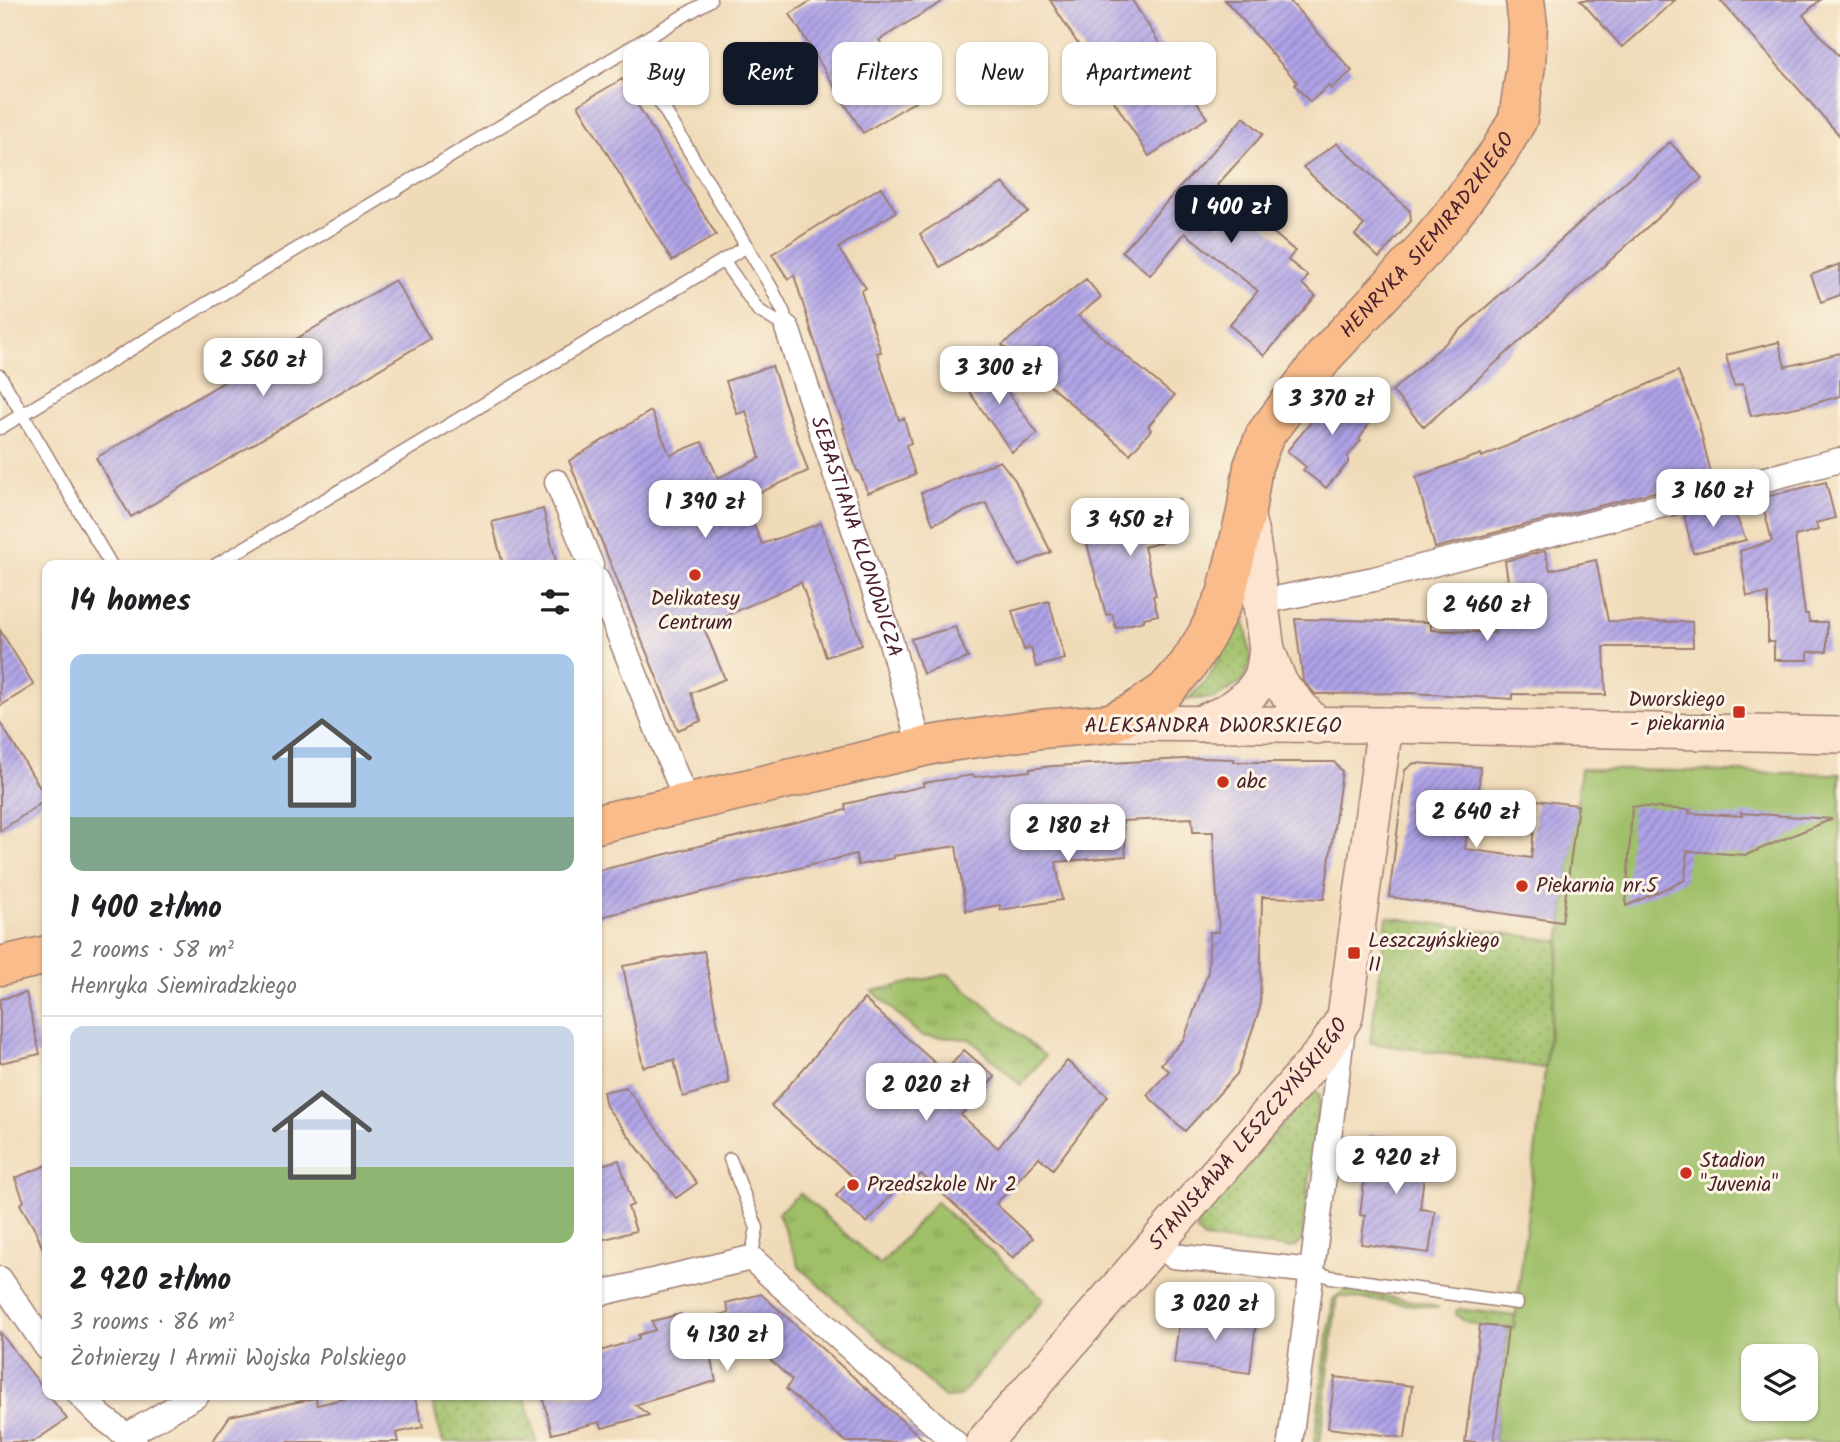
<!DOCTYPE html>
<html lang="en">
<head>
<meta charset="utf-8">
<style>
	:root { --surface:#fff; --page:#f2f2f2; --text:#202124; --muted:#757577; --line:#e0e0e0; --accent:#111827 }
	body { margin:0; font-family:Kalam,sans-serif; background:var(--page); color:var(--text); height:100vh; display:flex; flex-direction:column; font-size:26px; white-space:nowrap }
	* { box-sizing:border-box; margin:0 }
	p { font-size:23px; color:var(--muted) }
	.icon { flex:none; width:38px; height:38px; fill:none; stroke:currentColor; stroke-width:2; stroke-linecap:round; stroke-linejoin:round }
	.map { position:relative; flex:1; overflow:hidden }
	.sheet { position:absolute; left:42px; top:560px; width:560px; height:840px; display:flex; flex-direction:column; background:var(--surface); border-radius:14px; box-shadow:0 2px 5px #0004 }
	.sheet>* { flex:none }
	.guide { position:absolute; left:623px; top:42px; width:665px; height:63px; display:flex; gap:14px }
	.controls { position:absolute; left:1741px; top:1344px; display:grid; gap:14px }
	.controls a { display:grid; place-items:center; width:77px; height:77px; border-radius:14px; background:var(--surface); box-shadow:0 2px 5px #0004; font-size:35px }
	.price { position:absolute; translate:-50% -60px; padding:0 16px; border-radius:14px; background:#fff; color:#222; font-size:23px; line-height:46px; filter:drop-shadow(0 2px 4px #0008) }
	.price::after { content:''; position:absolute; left:50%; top:42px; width:21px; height:16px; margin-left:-10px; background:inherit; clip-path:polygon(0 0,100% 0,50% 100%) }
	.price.selected { background:var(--accent); color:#fff }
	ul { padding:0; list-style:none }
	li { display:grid; align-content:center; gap:14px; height:371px; padding:0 28px }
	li+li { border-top:2px solid var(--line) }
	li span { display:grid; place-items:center; height:217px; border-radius:14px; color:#555 }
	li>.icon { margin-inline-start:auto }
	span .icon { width:126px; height:126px; fill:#fffc; stroke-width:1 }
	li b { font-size:30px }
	h2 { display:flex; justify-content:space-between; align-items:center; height:84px; padding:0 28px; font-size:30px }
	.chip { padding:0 24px; border-radius:14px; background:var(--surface); box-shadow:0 2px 5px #0004; font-size:24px; line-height:63px }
	.chip.selected { background:var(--accent); color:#fff }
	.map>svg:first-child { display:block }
</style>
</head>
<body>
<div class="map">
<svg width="1840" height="1442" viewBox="0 0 1840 1442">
	<defs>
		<pattern id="grass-dots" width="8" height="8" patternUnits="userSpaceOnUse" patternTransform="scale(1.75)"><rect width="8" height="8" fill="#9fbf67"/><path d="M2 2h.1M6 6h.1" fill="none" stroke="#849b55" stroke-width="1.8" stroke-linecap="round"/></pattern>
		<pattern id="park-tufts" width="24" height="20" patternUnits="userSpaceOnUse" patternTransform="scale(1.75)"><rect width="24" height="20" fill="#9fbf67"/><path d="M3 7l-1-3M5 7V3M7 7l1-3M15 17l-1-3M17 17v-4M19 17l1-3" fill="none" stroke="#849b55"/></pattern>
		<pattern id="building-hatch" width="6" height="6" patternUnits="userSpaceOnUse" patternTransform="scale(1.75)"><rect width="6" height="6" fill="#aea2e7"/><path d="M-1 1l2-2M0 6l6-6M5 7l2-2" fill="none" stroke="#9083bb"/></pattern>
	</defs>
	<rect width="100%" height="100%" fill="#fcf5e5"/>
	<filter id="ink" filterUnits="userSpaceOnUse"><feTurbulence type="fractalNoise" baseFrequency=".0143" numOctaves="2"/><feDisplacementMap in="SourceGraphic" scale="14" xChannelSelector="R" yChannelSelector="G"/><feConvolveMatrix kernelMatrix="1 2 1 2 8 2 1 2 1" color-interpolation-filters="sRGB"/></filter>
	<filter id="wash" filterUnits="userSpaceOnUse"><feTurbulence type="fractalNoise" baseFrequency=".00686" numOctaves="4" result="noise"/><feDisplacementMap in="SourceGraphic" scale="28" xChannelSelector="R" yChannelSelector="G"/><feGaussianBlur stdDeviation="1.57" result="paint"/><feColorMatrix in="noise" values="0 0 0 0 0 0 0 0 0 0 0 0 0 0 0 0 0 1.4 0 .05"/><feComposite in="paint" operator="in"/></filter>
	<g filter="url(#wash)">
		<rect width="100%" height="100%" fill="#f0dbb9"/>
		<path fill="url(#grass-dots)" stroke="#746f49" stroke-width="2" d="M1244 614 1251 661 1242 682 1215 698 1188 699 1209 678 1240 616Z
			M1387 917 1559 941 1545 1068 1370 1043Z
			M1315 1091 1320 1095 1302 1240 1296 1247 1291 1248 1204 1239 1197 1232 1196 1224 1309 1094Z
			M1345 1290 1425 1303 1439 1308 1337 1296 1320 1442H1314L1333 1299Z
			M1459 1309 1515 1316 1514 1329C1496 1327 1467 1329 1456 1314V1311Z
			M430 1395H524L537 1442H443Z"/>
		<path fill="url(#park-tufts)" stroke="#746f49" stroke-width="2" d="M948 974 1045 1056 1021 1085 970 1039 921 1036 873 991Z
			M800 1193 880 1265 936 1202 1044 1299 959 1397 946 1398 800 1268 778 1213Z"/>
		<path fill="#9fbf67" stroke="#746f49" stroke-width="2" fill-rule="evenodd" d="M1581 769 1840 774V1442H1494L1508 1328H1514ZM1754 1356H1806V1409H1754Z"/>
		<g id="blocks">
			<path fill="url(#building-hatch)" d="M812 0H945L879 40 916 101 863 133 790 14Z
				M1050 0H1132L1207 118 1149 156Z
				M1225 0H1289L1352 71 1331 89 1328 86 1310 102 1295 85 1297 82Z
				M1580 0H1675L1622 47Z
				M1720 0H1820L1803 15 1840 58V136Z
				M622 79 716 235 672 261 578 105Z
				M1244 117 1263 134 1217 185 1220 189 1202 205 1220 226 1245 209 1295 251 1288 260 1308 276 1302 284 1316 296 1264 356 1229 325 1258 291 1185 233 1150 275 1122 251Z
				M1670 142 1702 178 1424 427 1392 391Z
				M1337 143 1410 211 1411 221 1379 258 1355 235 1364 225 1303 167Z
				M1003 183 1028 212 940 267 920 234Z
				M881 187 896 212 838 248 866 288 861 291 881 352 877 353 899 420 904 418 911 443 906 445 915 475 868 493 859 471H857L843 428H845L829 387 794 275 788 279 772 254Z
				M1840 264V295L1821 302 1811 275Z
				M1086 279 1101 297 1078 316 1174 396 1148 426 1151 430 1130 454 1002 345Z
				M395 280 430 339 131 517 96 458Z
				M1779 342 1785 367 1840 353V396L1812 404 1751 416 1743 384 1734 386 1726 355Z
				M984 359 1038 434 1012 452 960 379Z
				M772 366 808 471 743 500 762 544 821 523 862 645 826 657 801 582 703 626 725 679 691 693 701 721 678 730 569 461 651 411 670 455 702 442 718 478 760 458 746 411 737 414 726 381Z
				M1678 371 1697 417 1712 477 1435 548 1416 477 1481 454 1482 457Z
				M1343 384 1373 418 1359 439 1361 440 1348 456V463L1326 488 1303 470 1306 467 1287 451Z
				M1000 461 1015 480 1051 552 1019 566 986 503 933 524 921 493Z
				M1826 482 1835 518 1816 523 1818 530 1795 536 1805 614H1808L1809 622H1827V651L1808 652V660H1774V642H1768V594L1747 596 1740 551 1772 541 1761 498Z
				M1179 499 1185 521 1178 523 1182 537 1144 547 1156 595 1153 596 1158 615 1144 618V621L1116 628 1112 614 1106 615 1082 525 1115 516 1114 512 1145 504 1146 508Z
				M1720 506 1721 509 1732 506 1746 540 1693 553 1684 515Z
				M543 509 557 565H503L492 522Z
				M1545 551 1550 570 1596 560 1608 621 1692 622 1693 647H1604L1606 695 1513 694V699L1411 693 1315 694 1303 680 1295 619 1431 622V630L1495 633 1486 594 1510 593 1505 561Z
				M1049 601 1065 659 1036 667 1031 648 1024 650 1012 611Z
				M955 627 968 658 923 674 911 639Z
				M0 630 34 685 0 706Z
				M0 722 47 799 0 831Z
				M1203 758 1234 759V762H1334L1342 771 1324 899 1262 897 1260 1008 1237 1074 1185 1131 1147 1095 1169 1071 1161 1064 1184 1039 1208 972 1210 932H1219L1213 832H1193L1192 818 1123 821 1126 856 1056 862 1062 900 1000 910V905L966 911 956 846 893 856 894 858 858 865 856 854 597 918V871L846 810 845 804 924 786 923 783 973 775 974 777 1030 771V769L1053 766Z
				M1414 763 1480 767 1478 804H1471L1465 849 1531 858 1537 800 1578 805 1562 922 1389 897 1405 770Z
				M1632 806 1690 810 1689 813 1742 816 1741 813 1832 819 1746 855 1687 851 1685 880 1626 906Z
				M704 951 729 1083 683 1097 674 1060 643 1067 623 966Z
				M26 993 40 1054 0 1063V999Z
				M864 999 945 1072 964 1050 995 1077 961 1115 998 1148 1067 1061 1108 1096 1053 1169 1039 1157 996 1204 1033 1238 1013 1258 921 1174 905 1192 899 1186 867 1223 836 1196 853 1177 771 1106Z
				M626 1087 697 1183 676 1198 606 1106 603 1092Z
				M1370 1135 1428 1143 1420 1209 1435 1211 1429 1253 1361 1244 1365 1216 1360 1215Z
				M619 1160 633 1205 628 1207 636 1231 597 1241V1166Z
				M47 1165V1256H46L35 1230 20 1204 24 1201 15 1178Z
				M761 1294 926 1442H846L786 1389 792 1380 757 1348 711 1360 716 1381 635 1405 649 1415 602 1428 600 1422 552 1434 542 1395H597V1352L639 1339 638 1335 655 1330 652 1321 681 1314 683 1322 729 1313 726 1303Z
				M1180 1312 1256 1322 1250 1373 1174 1363Z
				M1480 1325 1508 1328 1494 1442H1465Z
				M0 1332 67 1419 33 1442H0Z
				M1335 1377 1412 1386 1405 1438 1328 1428Z
				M361 1395H414L423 1427 396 1433 398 1442H212L230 1416 316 1398 317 1405Z"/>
		</g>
	</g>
	<g filter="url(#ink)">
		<use href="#blocks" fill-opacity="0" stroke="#9d7d72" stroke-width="2"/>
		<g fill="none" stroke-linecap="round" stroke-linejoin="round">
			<g stroke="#9d7d72" stroke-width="15">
				<path id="lane" d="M628 49 771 287 784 313 787 328
					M723 260 758 310 787 328
					M0 376 111 565
					M0 428 710 0
					M216 565 747 246
					M730 1159 757 1228 751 1258
					M1312 1271 1331 1277 1517 1303"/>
			</g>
			<g stroke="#9d7d72" stroke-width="27">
				<g id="street">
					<path id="s1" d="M787 328 889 635 920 747"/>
					<path d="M557 482 591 565"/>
					<path d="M597 580 687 803"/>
					<path d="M1261 602 1374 579 1840 460"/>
					<path d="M1157 1244 1173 1256 1312 1271"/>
					<path d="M0 1279 47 1348"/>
					<path d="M597 1294 751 1258 954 1442"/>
					<path d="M80 1395 102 1417 135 1442"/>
					<path d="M126 1436 197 1395"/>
					<path d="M1290 1442 1343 1028"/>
				</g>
			</g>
			<g stroke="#9d7d72" stroke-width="38">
				<g id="secondary">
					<path d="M1246 512 1253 545 1267 650 1280 684 1317 726"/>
					<path d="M1110 723 1385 725 1840 735"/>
					<path d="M1198 724C1221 716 1249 702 1261 678 1265 670 1265 659 1267 650"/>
					<path id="s2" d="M984 1442 1324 1050 1345 1017 1385 725"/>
				</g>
			</g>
			<g stroke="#9d7d72" stroke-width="41">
				<g id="primary">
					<path id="s3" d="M597 824 936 744 1041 729 1110 723 1132 713 1164 692 1188 665 1206 636 1226 595 1246 512 1253 466 1265 435 1327 353 1420 254 1450 218 1499 152 1518 119 1526 65 1528 25 1525 0"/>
					<path d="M0 966 47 955"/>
				</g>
			</g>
			<use href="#lane" stroke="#fff" stroke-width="12"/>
			<use href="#street" stroke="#fff" stroke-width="24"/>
			<use href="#secondary" stroke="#fde4d0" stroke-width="35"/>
			<use href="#primary" stroke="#f9bc8a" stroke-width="38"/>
		</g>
	</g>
	<g fill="#c8321e" stroke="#fcf5e5" stroke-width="2.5">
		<circle cx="695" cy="575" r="7"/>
		<rect x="1732" y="705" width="14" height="14" rx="3.5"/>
		<circle cx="1223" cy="782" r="7"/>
		<circle cx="1522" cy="886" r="7"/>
		<rect x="1347" y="946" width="14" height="14" rx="3.5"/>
		<circle cx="1686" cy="1173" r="7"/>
		<circle cx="853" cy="1185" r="7"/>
	</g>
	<g text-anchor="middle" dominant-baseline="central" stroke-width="6" stroke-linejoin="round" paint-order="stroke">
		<g font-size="21" fill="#4a1f2b" stroke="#fcf5e5">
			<text stroke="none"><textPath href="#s3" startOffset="1125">HENRYKA SIEMIRADZKIEGO</textPath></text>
			<text stroke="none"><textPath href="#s1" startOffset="220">SEBASTIANA KLONOWICZA</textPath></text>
			<text x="1213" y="726">ALEKSANDRA DWORSKIEGO</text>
			<text stroke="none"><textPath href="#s2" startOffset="406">STANISŁAWA LESZCZYŃSKIEGO</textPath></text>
		</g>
		<g font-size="21" fill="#4a1f2b" stroke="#fcf5e5" text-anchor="start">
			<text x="695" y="599" text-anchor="middle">Delikatesy<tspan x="695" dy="24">Centrum</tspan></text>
			<text x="1725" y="700" text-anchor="end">Dworskiego<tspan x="1725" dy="24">- piekarnia</tspan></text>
			<text x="1237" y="782">abc</text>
			<text x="1536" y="886">Piekarnia nr.5</text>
			<text x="1368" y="941">Leszczyńskiego<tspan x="1368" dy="24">II</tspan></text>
			<text x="1700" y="1161">Stadion<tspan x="1700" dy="24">"Juvenia"</tspan></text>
			<text x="867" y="1185">Przedszkole Nr 2</text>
		</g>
	</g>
</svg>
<div class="controls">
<a><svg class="icon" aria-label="layers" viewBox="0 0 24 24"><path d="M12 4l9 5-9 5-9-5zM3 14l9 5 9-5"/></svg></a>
</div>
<b class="price selected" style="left:1231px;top:245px">1 400 zł</b>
<b class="price" style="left:263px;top:398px">2 560 zł</b>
<b class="price" style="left:999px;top:406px">3 300 zł</b>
<b class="price" style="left:1332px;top:437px">3 370 zł</b>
<b class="price" style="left:1713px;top:529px">3 160 zł</b>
<b class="price" style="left:705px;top:540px">1 390 zł</b>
<b class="price" style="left:1130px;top:558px">3 450 zł</b>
<b class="price" style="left:1487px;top:643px">2 460 zł</b>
<b class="price" style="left:1476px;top:850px">2 640 zł</b>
<b class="price" style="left:1068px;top:864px">2 180 zł</b>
<b class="price" style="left:926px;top:1123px">2 020 zł</b>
<b class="price" style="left:1396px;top:1196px">2 920 zł</b>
<b class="price" style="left:1215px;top:1342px">3 020 zł</b>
<b class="price" style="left:727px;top:1373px">4 130 zł</b>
<div class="guide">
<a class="chip">Buy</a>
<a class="chip selected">Rent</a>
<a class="chip">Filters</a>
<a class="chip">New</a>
<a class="chip">Apartment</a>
</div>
<section class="sheet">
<h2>14 homes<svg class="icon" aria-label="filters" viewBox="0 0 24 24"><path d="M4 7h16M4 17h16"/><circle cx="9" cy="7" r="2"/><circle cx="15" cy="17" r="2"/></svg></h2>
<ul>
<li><span style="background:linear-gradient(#a9c7e8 75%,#7fa58c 0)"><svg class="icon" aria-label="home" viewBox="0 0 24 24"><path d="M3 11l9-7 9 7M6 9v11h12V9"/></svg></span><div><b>1 400 zł/mo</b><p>2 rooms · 58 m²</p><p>Henryka Siemiradzkiego</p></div></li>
<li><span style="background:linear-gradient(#c9d6e8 65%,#8fb573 0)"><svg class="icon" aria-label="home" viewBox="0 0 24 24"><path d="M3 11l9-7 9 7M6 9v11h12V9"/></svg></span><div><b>2 920 zł/mo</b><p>3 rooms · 86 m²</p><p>Żołnierzy I Armii Wojska Polskiego</p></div></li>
</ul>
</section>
</div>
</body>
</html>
